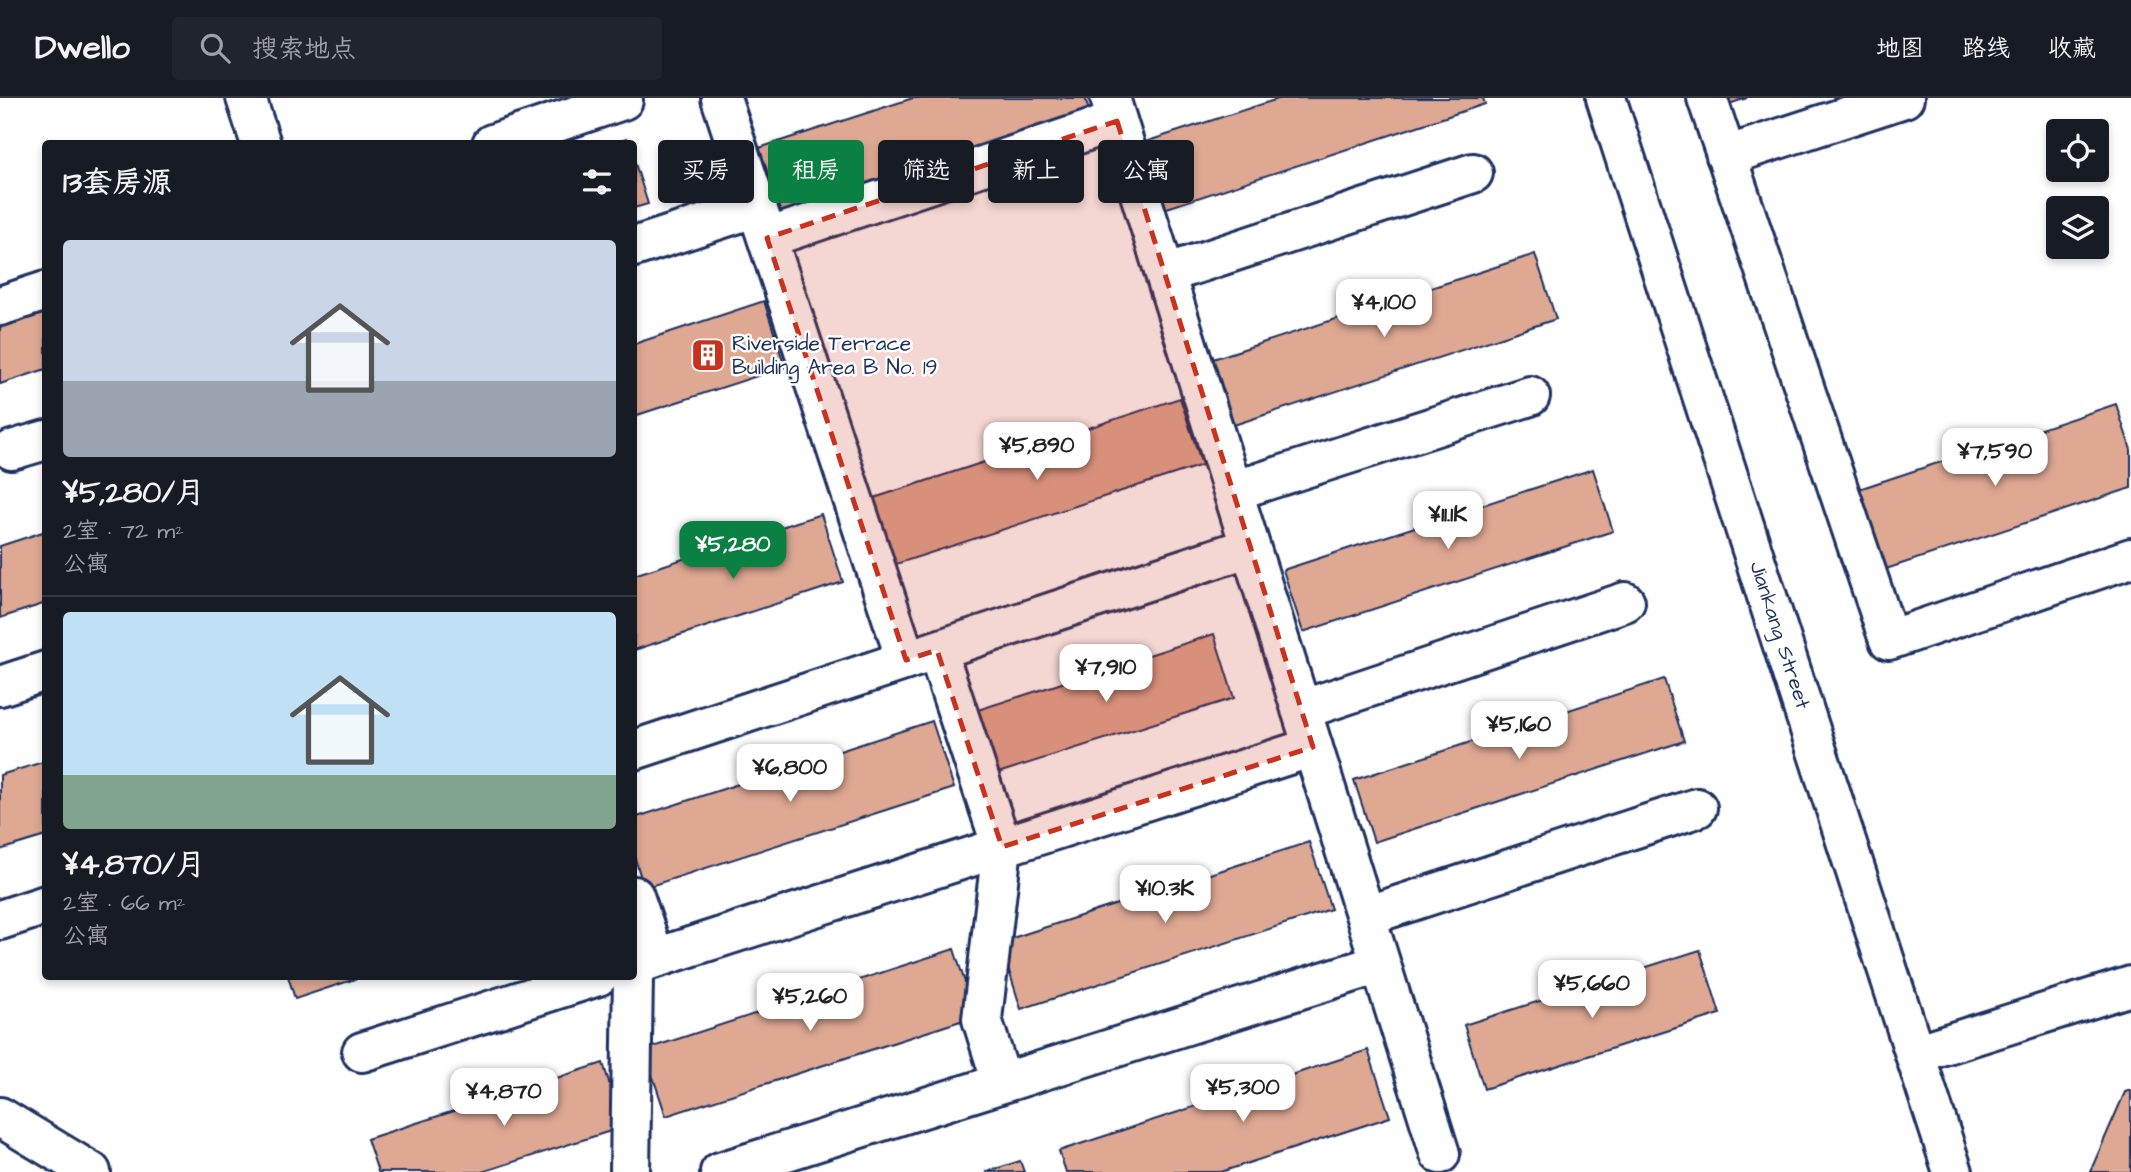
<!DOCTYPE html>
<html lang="zh">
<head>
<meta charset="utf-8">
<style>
	:root { --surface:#171b24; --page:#20242c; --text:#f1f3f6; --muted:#9ea1a6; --line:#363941; --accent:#0b8043 }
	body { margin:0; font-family:"Architects Daughter","LXGW WenKai TC",sans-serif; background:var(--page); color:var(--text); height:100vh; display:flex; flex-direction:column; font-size:26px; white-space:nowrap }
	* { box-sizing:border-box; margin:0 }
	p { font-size:23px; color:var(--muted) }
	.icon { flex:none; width:38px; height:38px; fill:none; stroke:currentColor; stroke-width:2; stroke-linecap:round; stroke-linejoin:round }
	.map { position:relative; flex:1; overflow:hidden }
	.side { position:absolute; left:42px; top:42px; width:595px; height:840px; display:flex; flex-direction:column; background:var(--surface); border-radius:7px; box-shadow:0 4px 10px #0003 }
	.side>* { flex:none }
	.hud { position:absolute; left:658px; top:42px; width:665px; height:63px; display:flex; gap:14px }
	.buttons { position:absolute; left:2046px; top:21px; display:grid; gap:14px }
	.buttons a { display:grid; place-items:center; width:63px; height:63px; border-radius:7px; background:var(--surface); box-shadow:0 4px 10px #0003; font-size:35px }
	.price { position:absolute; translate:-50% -60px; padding:0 16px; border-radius:14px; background:#fff; color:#222; font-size:23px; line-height:46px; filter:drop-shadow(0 2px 4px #0008) }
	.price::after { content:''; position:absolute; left:50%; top:42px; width:21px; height:16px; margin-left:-10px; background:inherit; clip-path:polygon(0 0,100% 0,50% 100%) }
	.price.on { background:var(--accent); color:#fff }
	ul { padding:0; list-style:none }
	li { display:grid; align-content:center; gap:14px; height:371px; padding:0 21px }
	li+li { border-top:2px solid var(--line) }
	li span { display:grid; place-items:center; height:217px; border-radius:7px; color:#555 }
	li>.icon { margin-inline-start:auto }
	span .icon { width:126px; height:126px; fill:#fffc; stroke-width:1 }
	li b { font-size:30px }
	h2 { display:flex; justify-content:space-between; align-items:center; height:84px; padding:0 21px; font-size:30px }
	.pill { padding:0 24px; border-radius:7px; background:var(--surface); box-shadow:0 4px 10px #0003; font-size:24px; line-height:63px }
	.pill.on { background:var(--accent); color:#fff }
	header { display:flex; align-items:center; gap:42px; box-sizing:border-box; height:98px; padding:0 35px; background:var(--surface); border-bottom:2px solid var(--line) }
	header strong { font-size:33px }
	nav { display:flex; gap:38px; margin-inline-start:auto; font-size:24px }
	.search { width:490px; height:63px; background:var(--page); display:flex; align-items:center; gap:18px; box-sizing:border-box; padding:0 24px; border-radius:7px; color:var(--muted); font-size:26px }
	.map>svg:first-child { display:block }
</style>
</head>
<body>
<header>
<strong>Dwello</strong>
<div class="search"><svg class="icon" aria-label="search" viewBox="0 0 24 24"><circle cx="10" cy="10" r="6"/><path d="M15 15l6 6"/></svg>搜索地点</div>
<nav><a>地图</a><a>路线</a><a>收藏</a></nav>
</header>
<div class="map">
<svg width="2131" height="1074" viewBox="0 0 2131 1074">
	<rect width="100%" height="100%" fill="#fff"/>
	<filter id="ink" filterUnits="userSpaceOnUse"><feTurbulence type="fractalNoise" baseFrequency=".0143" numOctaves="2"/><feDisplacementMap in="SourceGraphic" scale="14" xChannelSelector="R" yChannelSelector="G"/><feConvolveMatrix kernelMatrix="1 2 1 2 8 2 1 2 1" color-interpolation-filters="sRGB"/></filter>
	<g filter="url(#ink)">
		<path fill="#dea893" stroke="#1b2f5e" stroke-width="2" d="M913 0H1085L1090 16 781 117 759 50Z
			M1281 0H1483L1485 6 1164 111 1142 45Z
			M1724 0H1747L1726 7Z
			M627 40 628 46H610Z
			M634 62 648 106 634 110Z
			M1535 156 1556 221 1234 327 1213 261Z
			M46 197V271L0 286V212Z
			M764 203 785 269 634 318V246Z
			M1180 300 1202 367 893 467 871 401Z
			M2116 306 2131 352V390L1877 474 1850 394Z
			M1593 371 1613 433 1303 534 1283 472Z
			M821 416 843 484 634 552V477Z
			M46 433V505L0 520V448Z
			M1214 536 1234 600 998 675 978 612Z
			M1664 581 1684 643 1374 744 1354 682Z
			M932 623 954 690 644 790 634 757V720Z
			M46 663V738L0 752V677Z
			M1309 744 1331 811 1021 911 1000 844Z
			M954 851 976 918 666 1018 644 952Z
			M1700 852 1720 916 1484 991 1464 927Z
			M288 878H364L295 901Z
			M1368 952 1390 1019 1221 1074H1066L1059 1053Z
			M603 965 623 1029 482 1074H378L367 1041Z
			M2131 992V1074H2090L2125 994Z
			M1020 1063 1024 1074H986Z"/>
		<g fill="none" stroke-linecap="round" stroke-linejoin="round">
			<g stroke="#1b2f5e" stroke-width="44">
				<path id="minor" d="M246 0 261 46
					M721 0 906 562
					M1110 0 1440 1056
					M1707 0 1889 542 2131 460
					M492 46 623 2
					M1726 58 1904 0
					M767 140 1117 23
					M634 149 757 109
					M1165 176 1473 75
					M0 208 46 193
					M12 352 46 342
					M1233 393 1530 298
					M937 552 1002 749 982 921 1002 985
					M0 588 46 573
					M1301 612 1625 504
					M634 652 1250 449
					M634 798 655 860
					M1366 818 1697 710
					M0 822 46 807
					M634 867 1313 649
					M362 954 598 878
					M1915 956 2131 888
					M0 1019 91 1074
					M630 1074 633 878
					M720 1074 1380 866"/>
			</g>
			<g stroke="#1b2f5e" stroke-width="44">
				<path id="tertiary" d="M1606 0 1953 1074"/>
			</g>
			<use href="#minor" stroke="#fff" stroke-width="38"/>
			<use href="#tertiary" stroke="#fff" stroke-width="38"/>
		</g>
	</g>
	<path fill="#c8321e" fill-opacity="0.2" stroke="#c8321e" stroke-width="5" stroke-dasharray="14 9" stroke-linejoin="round" d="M1117 23 1313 649 1002 749 937 552 906 562 767 140Z"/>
	<defs>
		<g id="building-square" transform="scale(1.75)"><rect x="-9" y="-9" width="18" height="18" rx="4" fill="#c8321e" stroke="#fff"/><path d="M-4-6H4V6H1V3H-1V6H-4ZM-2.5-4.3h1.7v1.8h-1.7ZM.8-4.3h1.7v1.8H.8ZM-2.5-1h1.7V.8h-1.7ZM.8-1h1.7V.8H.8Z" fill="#fff"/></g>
	</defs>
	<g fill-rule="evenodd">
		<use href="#building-square" x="708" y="257"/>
	</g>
	<g text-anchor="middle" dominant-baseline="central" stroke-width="5" stroke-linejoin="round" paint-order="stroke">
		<g font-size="21" fill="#1b2f5e" stroke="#fff" text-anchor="start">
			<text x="732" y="245">Riverside Terrace<tspan x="732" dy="24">Building Area B No. 19</tspan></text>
		</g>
		<g font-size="21" fill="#1b2f5e" stroke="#fff">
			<text transform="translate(1780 537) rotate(72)">Jiankang Street</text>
		</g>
	</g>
</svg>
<div class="buttons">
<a><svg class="icon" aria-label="locate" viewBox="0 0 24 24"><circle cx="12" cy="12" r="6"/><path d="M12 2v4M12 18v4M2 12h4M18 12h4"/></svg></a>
<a><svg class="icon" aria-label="layers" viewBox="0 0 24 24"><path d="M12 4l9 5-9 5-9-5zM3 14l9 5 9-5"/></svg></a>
</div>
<b class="price" style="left:1384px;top:241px">¥4,100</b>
<b class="price" style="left:1037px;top:384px">¥5,890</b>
<b class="price" style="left:1995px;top:390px">¥7,590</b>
<b class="price" style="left:1448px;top:453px">¥11.1K</b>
<b class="price on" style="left:733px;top:483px">¥5,280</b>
<b class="price" style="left:1106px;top:606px">¥7,910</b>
<b class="price" style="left:1519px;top:663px">¥5,160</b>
<b class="price" style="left:790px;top:706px">¥6,800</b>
<b class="price" style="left:1165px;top:827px">¥10.3K</b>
<b class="price" style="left:1592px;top:922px">¥5,660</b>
<b class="price" style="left:810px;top:935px">¥5,260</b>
<b class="price" style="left:1243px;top:1026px">¥5,300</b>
<b class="price" style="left:504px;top:1030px">¥4,870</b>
<div class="hud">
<a class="pill">买房</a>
<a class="pill on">租房</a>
<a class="pill">筛选</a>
<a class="pill">新上</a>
<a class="pill">公寓</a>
</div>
<section class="side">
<h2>13套房源<svg class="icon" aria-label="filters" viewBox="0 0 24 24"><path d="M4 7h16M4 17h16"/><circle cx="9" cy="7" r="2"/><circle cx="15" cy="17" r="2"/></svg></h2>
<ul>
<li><span style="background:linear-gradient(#c9d6e8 65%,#9aa5b1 0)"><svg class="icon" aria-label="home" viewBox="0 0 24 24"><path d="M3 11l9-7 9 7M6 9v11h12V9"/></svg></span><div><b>¥5,280/月</b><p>2室 · 72 m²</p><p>公寓</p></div></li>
<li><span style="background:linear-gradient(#bfe0f5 75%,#7fa58c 0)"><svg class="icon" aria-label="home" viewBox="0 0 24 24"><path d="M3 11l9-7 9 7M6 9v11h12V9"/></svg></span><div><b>¥4,870/月</b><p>2室 · 66 m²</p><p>公寓</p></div></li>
</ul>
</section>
</div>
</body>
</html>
